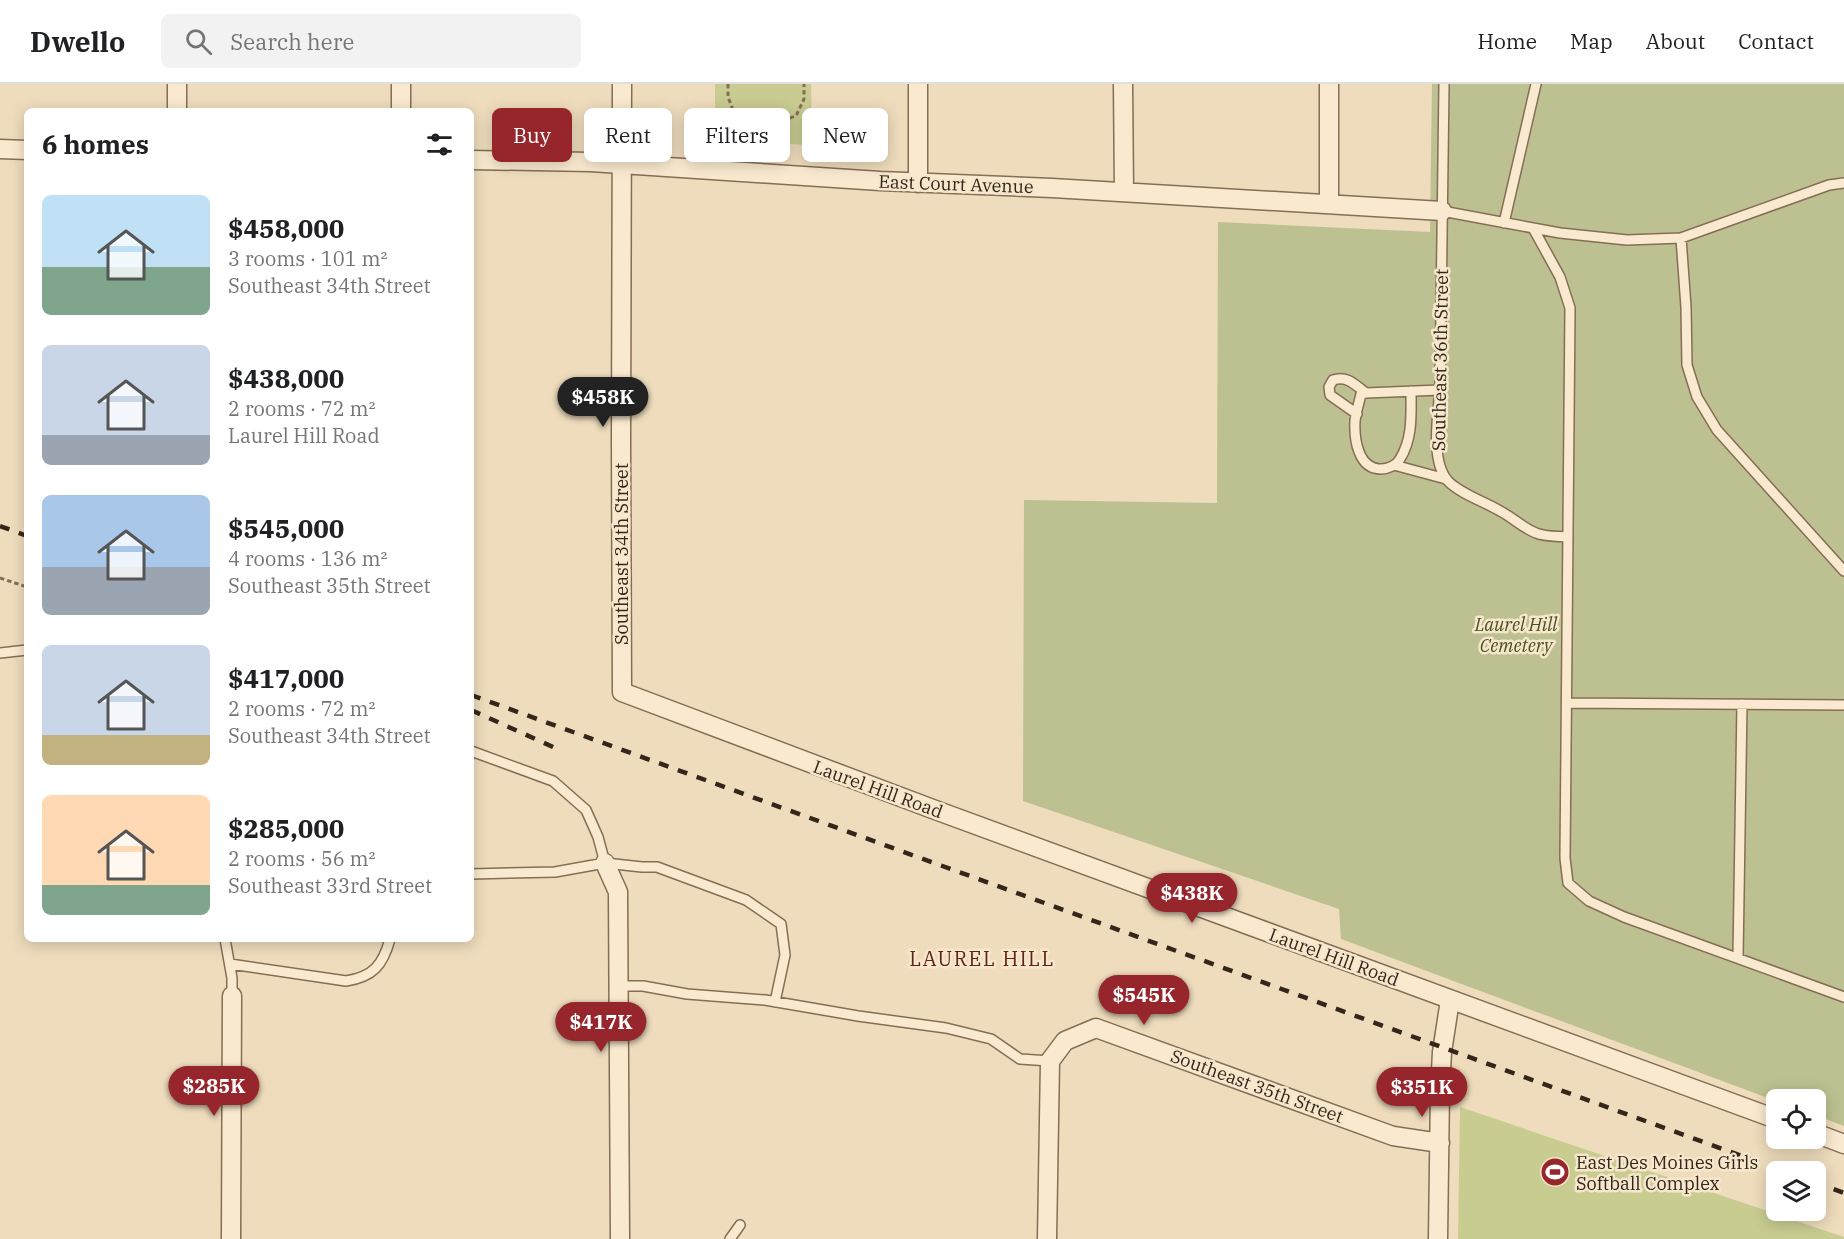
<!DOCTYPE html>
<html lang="en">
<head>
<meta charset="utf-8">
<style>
	:root { --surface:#fff; --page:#f2f2f2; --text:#202124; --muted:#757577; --line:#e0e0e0; --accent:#96252c }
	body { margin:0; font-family:"IBM Plex Serif",serif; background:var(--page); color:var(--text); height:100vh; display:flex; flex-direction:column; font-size:22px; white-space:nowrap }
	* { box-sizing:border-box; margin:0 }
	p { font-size:20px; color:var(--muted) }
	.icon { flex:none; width:33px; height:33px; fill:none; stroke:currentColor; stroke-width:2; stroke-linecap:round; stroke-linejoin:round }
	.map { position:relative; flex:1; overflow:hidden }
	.sheet { position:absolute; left:24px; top:24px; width:450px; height:834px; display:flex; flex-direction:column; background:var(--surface); border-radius:9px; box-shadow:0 3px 15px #0003 }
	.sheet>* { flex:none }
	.guide { position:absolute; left:492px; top:24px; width:570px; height:54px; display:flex; gap:12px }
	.controls { position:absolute; left:1766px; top:1005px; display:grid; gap:12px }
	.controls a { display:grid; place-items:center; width:60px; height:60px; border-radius:9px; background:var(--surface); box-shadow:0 3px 15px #0003; font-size:30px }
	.price { position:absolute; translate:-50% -51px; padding:0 14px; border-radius:21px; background:var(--accent); color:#fff; font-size:20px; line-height:39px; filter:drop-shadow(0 2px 3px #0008) }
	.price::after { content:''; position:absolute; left:50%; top:36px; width:18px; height:14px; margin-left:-9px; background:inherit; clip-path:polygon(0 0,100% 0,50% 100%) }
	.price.selected { background:#222; color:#fff }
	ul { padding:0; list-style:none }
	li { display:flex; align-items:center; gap:18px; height:150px; padding:0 18px }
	li span { display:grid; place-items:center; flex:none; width:168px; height:120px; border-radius:9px; color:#555 }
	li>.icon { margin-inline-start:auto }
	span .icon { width:72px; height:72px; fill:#fffc; stroke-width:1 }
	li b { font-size:26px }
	h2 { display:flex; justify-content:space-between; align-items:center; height:72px; padding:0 18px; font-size:26px }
	.chip { padding:0 21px; border-radius:9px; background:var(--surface); box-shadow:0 3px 15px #0003; font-size:21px; line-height:54px }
	.chip.selected { background:var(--accent); color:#fff }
	header { display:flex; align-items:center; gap:36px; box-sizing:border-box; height:84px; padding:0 30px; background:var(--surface); border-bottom:2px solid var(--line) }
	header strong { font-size:28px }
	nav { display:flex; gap:33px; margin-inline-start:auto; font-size:21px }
	.search { width:420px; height:54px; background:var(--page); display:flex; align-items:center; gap:15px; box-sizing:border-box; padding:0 21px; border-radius:9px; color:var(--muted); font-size:22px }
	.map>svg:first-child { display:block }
</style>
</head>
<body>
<header>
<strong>Dwello</strong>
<div class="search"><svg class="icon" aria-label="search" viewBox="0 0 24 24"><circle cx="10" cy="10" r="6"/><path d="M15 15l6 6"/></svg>Search here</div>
<nav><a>Home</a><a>Map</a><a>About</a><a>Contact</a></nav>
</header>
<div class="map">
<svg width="1844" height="1155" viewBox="0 0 1844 1155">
	<rect width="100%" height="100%" fill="#eedcbc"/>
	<path fill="#c8cc91" d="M715 0H811L812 61 715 57Z
		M1460 1023 1844 1153V1155H1458Z"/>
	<path fill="#bdc090" d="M1432 0H1844V1042L1815 1031V1016L1776 1017 1341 855 1339 825 1023 717 1024 416 1217 419 1218 138 1430 148Z"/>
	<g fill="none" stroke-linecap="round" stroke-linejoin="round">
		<g stroke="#866d56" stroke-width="12">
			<path id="lane" d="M1444 0 1440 306C1438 330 1430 377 1448 397 1459 409 1485 418 1500 427 1512 433 1523 444 1536 449 1545 453 1558 452 1568 453
				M1442 127 1560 149 1627 156 1681 154 1829 101 1844 99
				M1504 139 1536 0
				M1533 144 1560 193 1570 224 1565 774 1568 799 1589 817 1624 833 1844 913
				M1681 154 1686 223 1687 281 1697 313 1717 346 1844 487
				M1411 307C1411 330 1413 354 1400 375 1397 381 1388 385 1381 385 1358 385 1354 355 1355 337 1356 328 1359 319 1361 310L1366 309 1440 306
				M1357 330 1330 311 1329 303 1333 296C1347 291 1355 301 1366 309
				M1394 381 1446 395
				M0 569 27 566
				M1567 619 1844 621
				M471 667 553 697 586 726 598 753 605 779
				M471 790 555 788 605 779 642 783H657L746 816 781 840 785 871 775 918
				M225 855 232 894V912
				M1738 874 1742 620
				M230 880 346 897C373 893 383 881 390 855
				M619 902H643L687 910 765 916 858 932 946 944 991 955 1020 975 1050 977
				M730 1155 740 1141"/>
		</g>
		<g stroke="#866d56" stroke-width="21">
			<path id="street" d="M177 0V27
				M622 0 621 358 622 608 938 727 1776 1035
				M918 0V99
				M1123 0 1124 108
				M1329 0V120
				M401 27V0
				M0 65 27 66
				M471 76 591 78 880 97 1052 104 1442 127
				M605 779 618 808 620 1155
				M1815 1049 1844 1060
				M231 1155 232 912
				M1047 1155 1050 977 1065 957 1096 944 1393 1052 1440 1059
				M1438 1155 1440 1006 1442 968 1450 916"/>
		</g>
		<path stroke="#866d56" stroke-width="3" stroke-dasharray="4.5 3" stroke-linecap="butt" d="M728 0V13L736 34C758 41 775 39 796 32L804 15V0
			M744 74 746 63 744 37
			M0 494 27 503"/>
		<use href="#lane" stroke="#f9eacf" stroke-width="9"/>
		<use href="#street" stroke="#f9eacf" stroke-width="18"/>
		<path stroke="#35261b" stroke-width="4.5" stroke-dasharray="10 10" stroke-linecap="butt" d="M0 442 27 452
			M471 611 1786 1088
			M471 626 562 667
			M1815 1098 1844 1109"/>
	</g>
	<defs>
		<g id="stadium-disc" transform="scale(1.5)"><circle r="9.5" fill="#96252c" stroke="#f6e7cc"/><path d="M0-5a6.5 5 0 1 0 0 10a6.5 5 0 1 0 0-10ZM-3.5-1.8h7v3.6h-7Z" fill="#fff"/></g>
	</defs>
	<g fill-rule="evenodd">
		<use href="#stadium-disc" x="1555" y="1088"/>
	</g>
	<g text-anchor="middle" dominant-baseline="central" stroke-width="5" stroke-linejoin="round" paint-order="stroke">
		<g font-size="18" fill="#35261b" stroke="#f6e7cc">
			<text transform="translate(956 100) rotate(2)">East Court Avenue</text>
			<text transform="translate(1440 276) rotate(-89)">Southeast 36th Street</text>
			<text transform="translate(621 470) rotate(-90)">Southeast 34th Street</text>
			<text transform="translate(878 705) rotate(20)">Laurel Hill Road</text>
			<text transform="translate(1334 873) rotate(20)">Laurel Hill Road</text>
			<text transform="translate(1257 1002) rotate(20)">Southeast 35th Street</text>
		</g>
		<g font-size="18" font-style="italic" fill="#485221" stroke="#f6e7cc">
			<text x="1516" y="540">Laurel Hill<tspan x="1516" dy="21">Cemetery</tspan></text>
		</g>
		<g font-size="18" fill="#35261b" stroke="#f6e7cc" text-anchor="start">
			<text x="1576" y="1078">East Des Moines Girls<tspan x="1576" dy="21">Softball Complex</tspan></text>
		</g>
		<g font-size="20" letter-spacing="1.5" fill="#622419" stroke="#f6e7cc">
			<text x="982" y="874">LAUREL HILL</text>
		</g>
	</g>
</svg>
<div class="controls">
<a><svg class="icon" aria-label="locate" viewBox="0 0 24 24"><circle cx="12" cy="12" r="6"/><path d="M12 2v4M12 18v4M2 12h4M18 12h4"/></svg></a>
<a><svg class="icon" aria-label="layers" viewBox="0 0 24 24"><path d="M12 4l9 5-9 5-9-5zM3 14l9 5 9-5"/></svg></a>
</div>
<b class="price selected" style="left:603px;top:344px">$458K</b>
<b class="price" style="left:1192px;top:840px">$438K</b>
<b class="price" style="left:1144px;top:942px">$545K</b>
<b class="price" style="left:601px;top:969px">$417K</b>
<b class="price" style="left:214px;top:1033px">$285K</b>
<b class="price" style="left:1422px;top:1034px">$351K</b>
<div class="guide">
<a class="chip selected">Buy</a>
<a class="chip">Rent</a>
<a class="chip">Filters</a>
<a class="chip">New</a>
</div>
<section class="sheet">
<h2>6 homes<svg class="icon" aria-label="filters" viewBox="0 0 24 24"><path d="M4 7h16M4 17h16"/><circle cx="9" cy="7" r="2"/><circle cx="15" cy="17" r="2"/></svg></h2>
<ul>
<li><span style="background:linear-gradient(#bfe0f5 60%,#7fa58c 0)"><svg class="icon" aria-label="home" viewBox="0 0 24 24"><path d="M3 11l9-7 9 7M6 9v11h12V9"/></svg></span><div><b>$458,000</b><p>3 rooms · 101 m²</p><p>Southeast 34th Street</p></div></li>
<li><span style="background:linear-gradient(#c9d6e8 75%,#9aa5b1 0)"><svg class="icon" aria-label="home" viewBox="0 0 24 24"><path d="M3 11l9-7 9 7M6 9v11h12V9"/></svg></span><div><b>$438,000</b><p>2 rooms · 72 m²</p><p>Laurel Hill Road</p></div></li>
<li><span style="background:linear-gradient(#a9c7e8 60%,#9aa5b1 0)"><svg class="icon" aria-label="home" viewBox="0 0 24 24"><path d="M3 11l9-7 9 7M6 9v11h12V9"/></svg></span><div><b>$545,000</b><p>4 rooms · 136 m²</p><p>Southeast 35th Street</p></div></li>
<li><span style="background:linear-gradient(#c9d6e8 75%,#c2b280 0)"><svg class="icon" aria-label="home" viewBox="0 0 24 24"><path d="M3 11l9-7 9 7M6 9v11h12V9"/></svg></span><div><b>$417,000</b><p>2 rooms · 72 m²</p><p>Southeast 34th Street</p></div></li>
<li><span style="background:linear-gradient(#ffd9b3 75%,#7fa58c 0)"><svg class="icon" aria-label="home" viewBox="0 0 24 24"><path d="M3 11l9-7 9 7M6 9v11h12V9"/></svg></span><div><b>$285,000</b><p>2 rooms · 56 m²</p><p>Southeast 33rd Street</p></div></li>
</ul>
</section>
</div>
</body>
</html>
